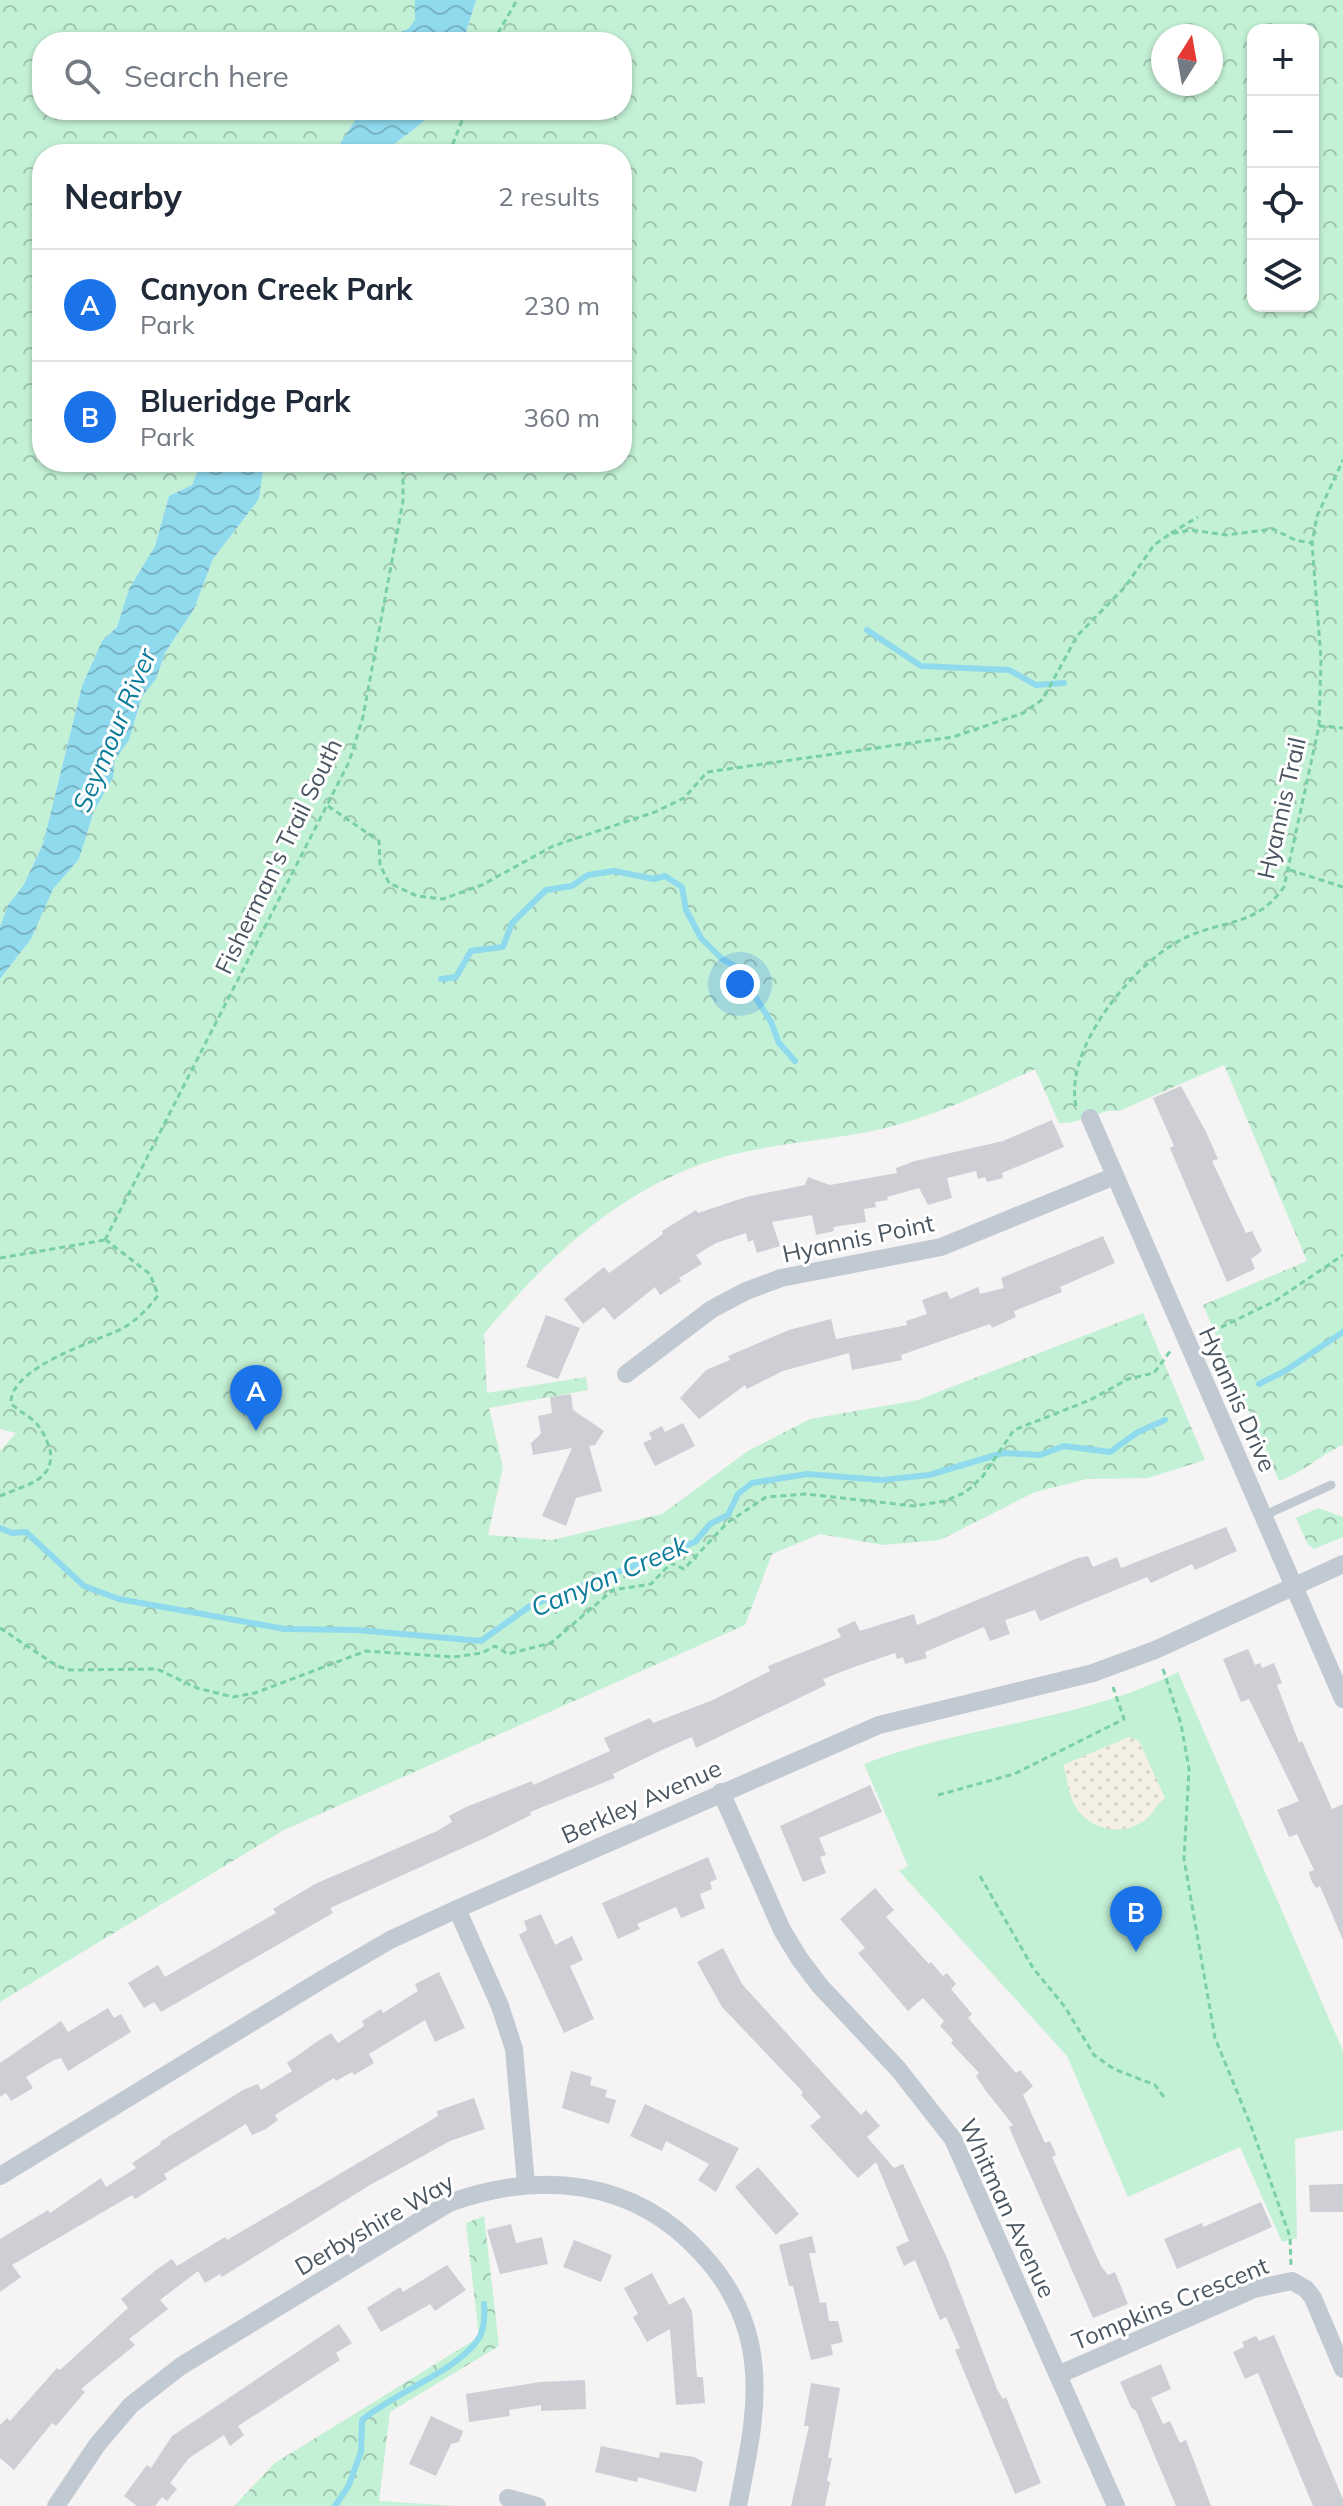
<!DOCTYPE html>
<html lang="en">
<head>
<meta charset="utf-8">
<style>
	body { margin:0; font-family:Mulish,sans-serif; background:#f6f6f7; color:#1f2937 }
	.controls { position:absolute; right:24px; top:24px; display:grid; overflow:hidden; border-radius:16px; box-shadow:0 2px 6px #0004 }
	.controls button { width:72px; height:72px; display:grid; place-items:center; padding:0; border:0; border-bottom:2px solid #e0e1e3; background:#fff; color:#1f2937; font:40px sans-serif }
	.compass { position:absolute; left:1151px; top:24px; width:72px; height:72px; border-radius:50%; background:#fff; box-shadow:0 2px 6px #0004; rotate:11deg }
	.you { position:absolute; left:740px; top:984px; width:28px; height:28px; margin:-20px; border:6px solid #fff; border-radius:50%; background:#1a73e8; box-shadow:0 0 0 12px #1a73e833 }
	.badge { display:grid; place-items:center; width:52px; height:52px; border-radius:50%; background:#1a73e8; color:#fff; font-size:26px; font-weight:700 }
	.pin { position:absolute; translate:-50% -66px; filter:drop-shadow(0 2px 4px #0008) }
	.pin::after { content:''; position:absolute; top:42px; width:28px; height:24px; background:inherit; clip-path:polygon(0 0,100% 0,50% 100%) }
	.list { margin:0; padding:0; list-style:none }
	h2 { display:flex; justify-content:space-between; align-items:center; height:104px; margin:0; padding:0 32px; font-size:34px }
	h2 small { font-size:26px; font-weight:400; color:#747a83 }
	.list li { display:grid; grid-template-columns:52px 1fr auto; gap:24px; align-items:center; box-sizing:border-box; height:112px; padding:0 32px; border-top:2px solid #e0e1e3 }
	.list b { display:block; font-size:30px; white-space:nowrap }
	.list p { margin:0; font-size:26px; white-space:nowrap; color:#747a83 }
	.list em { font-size:26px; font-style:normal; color:#747a83 }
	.icon { flex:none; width:44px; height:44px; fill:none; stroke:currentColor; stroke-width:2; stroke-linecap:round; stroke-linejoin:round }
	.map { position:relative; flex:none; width:1343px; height:2506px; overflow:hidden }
	.search { position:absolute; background:#fff; box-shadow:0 2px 6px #0004; left:32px; top:32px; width:600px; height:88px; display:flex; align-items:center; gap:20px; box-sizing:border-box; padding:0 28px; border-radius:32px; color:#747a83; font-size:30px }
	.panel { position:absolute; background:#fff; box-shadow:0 2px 6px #0004; left:32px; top:144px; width:600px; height:328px; border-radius:32px }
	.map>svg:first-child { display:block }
</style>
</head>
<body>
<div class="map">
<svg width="1343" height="2506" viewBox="0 0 1343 2506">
	<defs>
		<pattern id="forest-crowns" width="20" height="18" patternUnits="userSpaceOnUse" patternTransform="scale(2)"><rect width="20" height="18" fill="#c3f1d5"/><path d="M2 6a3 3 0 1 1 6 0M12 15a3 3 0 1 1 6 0" fill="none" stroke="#a0c6b0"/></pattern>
		<pattern id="sand-dots" width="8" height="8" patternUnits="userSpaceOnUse" patternTransform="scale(2)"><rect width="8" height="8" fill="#f5f0e5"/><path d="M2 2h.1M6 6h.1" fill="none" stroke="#d4d0c7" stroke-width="1.8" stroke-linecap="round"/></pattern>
		<pattern id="water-waves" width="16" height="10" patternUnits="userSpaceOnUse" patternTransform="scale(2)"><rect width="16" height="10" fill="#90daee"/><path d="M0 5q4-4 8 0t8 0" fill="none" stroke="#78b4c4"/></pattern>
	</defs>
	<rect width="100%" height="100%" fill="#f5f3f3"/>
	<!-- green -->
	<path fill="#c3f1d5" d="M1178 1672 1343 2051V2130L1295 2139 1297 2238 1282 2242 1240 2147 1128 2197 1067 2056 899 1871 908 1866 864 1764C967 1724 1079 1722 1178 1672Z"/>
	<!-- forest -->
	<g fill="url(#forest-crowns)" fill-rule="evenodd">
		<polygon points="0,0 415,0 416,20 408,29 376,42 42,42 42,110 362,110 333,154 42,154 42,462 201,463 192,485 169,496 155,546 129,589 117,627 102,641 82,686 43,844 23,886 8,905 0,927"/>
		<path d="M476 0H1343V1445C1318 1456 1306 1471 1279 1481L1203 1305 1307 1261 1224 1065 1119 1111C1102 1107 1080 1125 1059 1123L1035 1069C985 1092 936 1116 882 1129 819 1143 752 1143 691 1168 607 1201 540 1266 484 1334L487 1393 586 1377 588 1390 489 1408 503 1467 488 1535 552 1540 662 1514 748 1451 810 1419 918 1400 1143 1313 1205 1460 1148 1478 1087 1479 1035 1492 940 1540 883 1545 820 1534 772 1554 745 1625 284 1830 0 2002V1451L16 1433 0 1429V979L31 939 52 889 79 859 94 811 113 778 115 760 129 740 142 697 156 679 165 653 194 609 213 559 259 499 264 462H622V154H383C400 137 419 129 434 110H622V42H463ZM1253 30H1313V306H1253ZM1163 36H1211V84H1163Z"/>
		<polygon points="1318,1508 1343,1517 1343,1537 1314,1549 1308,1545 1296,1518"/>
		<polygon points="484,2216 499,2346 390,2412 379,2501 456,2506 234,2506 275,2463 479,2337 466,2223"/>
	</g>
	<!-- sand -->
	<path fill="url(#sand-dots)" d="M1129 1737 1139 1741 1165 1798C1156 1804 1153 1815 1144 1821 1119 1838 1085 1828 1073 1802 1067 1790 1068 1777 1063 1765Z"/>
	<!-- water -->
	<g fill="url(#water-waves)">
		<polygon points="415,0 476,0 463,42 376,42 408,29 415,20"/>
		<path d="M362 110H434C419 129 400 137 383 154H333Z"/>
		<polygon points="201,462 264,462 259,499 213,559 194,609 165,653 156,679 142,697 129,740 115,760 113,778 94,811 79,859 53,889 31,939 0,979 0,927 8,905 23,886 43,844 82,686 102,641 117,627 129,589 155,546 169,496 192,485"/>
	</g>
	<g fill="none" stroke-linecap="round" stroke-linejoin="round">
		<!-- stream -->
		<g stroke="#90daee" stroke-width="6">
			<polyline points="867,630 921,666 1009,670 1036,685 1064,683"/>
			<polyline points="441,979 456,977 471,951 503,947 512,923 546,890 572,886 588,875 614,871 654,879 665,876 682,887 686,910 701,938 722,959 737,967 771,1022 779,1043 795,1061"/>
			<polyline points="1259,1384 1285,1371 1343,1332"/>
			<polyline points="0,1528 12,1533 26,1532 84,1586 119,1599 285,1629 357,1630 481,1641 530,1606 695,1542 710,1524 728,1515 738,1494 752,1483 807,1474 881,1480 929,1475 1003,1453 1040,1455 1064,1446 1110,1452 1138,1432 1165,1420"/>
			<path d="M335 2506 348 2487 361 2452 362 2420C394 2393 453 2373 477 2341 485 2331 485 2316 484 2304"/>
		</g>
	</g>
	<!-- building -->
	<g fill="#cdcfd5">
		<polygon points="1181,1086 1206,1132 1218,1159 1212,1161 1246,1233 1252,1231 1262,1251 1251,1259 1255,1269 1227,1282 1170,1148 1174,1146 1153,1098"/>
		<polygon points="1052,1120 1064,1147 1002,1173 1003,1178 987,1182 985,1177 978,1179 976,1171 947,1178 952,1198 928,1205 919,1188 887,1197 888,1200 875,1202 876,1207 864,1209 866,1222 833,1227 834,1231 816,1235 812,1215 772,1222 780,1246 757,1253 753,1240 748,1242 746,1233 716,1243 696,1255 702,1264 679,1278 681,1281 660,1295 655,1287 614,1320 604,1307 583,1324 564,1299 604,1267 609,1273 663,1234 662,1231 696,1210 698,1213 746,1197 805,1185 808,1177 830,1185 897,1173 896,1168 915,1161 1003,1141"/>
		<polygon points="1103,1236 1115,1263 1060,1287 1062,1292 1014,1311 1016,1317 992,1328 990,1324 901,1355 902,1360 852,1370 849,1353 783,1371 747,1389 745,1385 699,1419 680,1398 706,1370 730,1360 728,1356 789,1330 831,1319 836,1339 907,1325 906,1321 927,1314 922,1300 947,1291 950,1299 978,1287 980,1294 1004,1288 1001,1278"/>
		<polygon points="546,1315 580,1328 558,1379 526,1367"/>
		<polygon points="571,1394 573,1410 604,1431 595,1445 589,1446 602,1491 576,1498 566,1526 542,1516 572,1448 533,1455 531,1443 541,1434 538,1416 552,1413 550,1397"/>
		<polygon points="683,1423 695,1446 655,1466 643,1443 652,1439 649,1433 662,1426 665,1432"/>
		<polygon points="1226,1527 1237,1551 1195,1570 1192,1564 1151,1583 1147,1577 1040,1621 1035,1610 1005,1620 1010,1634 990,1641 984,1627 925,1652 927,1658 905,1664 903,1657 897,1659 895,1653 854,1667 823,1679 826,1685 696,1748 692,1737 664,1749 613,1774 615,1778 530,1812 531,1815 489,1836 330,1908 333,1913 161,2012 154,2002 144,2008 128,1983 158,1965 165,1977 276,1913 273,1909 315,1884 437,1831 452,1822 449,1816 466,1807 532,1781 533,1785 610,1751 604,1738 650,1718 653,1723 713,1700 770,1671 768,1666 841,1637 837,1629 855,1621 860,1631 914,1614 917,1625 1078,1558 1088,1556 1093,1567 1117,1557 1121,1568"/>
		<polygon points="1248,1649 1255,1665 1260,1663 1262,1668 1274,1663 1282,1683 1277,1685 1299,1743 1302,1741 1332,1809 1343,1804 1343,1940 1320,1886 1316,1888 1311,1880 1309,1872 1314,1870 1297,1834 1289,1837 1277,1810 1299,1801 1249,1699 1241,1702 1223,1659"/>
		<polygon points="870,1785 882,1812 819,1838 826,1855 820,1857 826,1873 803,1882 780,1826"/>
		<polygon points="708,1857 717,1879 710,1882 712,1889 700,1894 705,1908 681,1918 676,1907 637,1924 640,1929 618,1939 602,1903"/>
		<polygon points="875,1888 894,1910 886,1917 929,1964 931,1962 943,1976 947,1973 956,1984 951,1989 972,2014 968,2018 1016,2073 1020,2070 1033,2086 1023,2095 1045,2143 1050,2141 1056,2155 1052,2157 1101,2266 1108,2275 1115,2272 1128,2304 1093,2318 1009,2127 1013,2125 986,2091 976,2076 979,2073 951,2043 953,2040 940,2026 944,2021 923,1998 908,2011 858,1953 865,1948 840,1919"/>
		<polygon points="541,1914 555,1945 572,1936 583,1960 570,1966 594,2019 564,2033 519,1935 527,1930 524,1921"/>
		<polygon points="723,1948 742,1984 861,2115 866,2110 880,2126 867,2137 894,2168 903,2164 947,2258 997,2389 1003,2399 1006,2397 1041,2483 1015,2494 955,2350 960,2348 946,2317 940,2320 915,2260 904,2266 896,2247 909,2241 876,2162 858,2178 810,2126 821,2117 801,2095 803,2092 722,2007 697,1962"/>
		<polygon points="439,1972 465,2028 435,2042 425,2020 369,2054 374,2063 354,2075 352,2072 336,2081 334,2078 275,2115 278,2120 266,2129 252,2135 246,2124 164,2174 167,2179 135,2199 132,2195 12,2265 21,2277 0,2292 0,2239 48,2210 50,2213 101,2178 106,2187 136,2168 132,2163 161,2144 160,2142 243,2090 258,2084 261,2090 292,2071 287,2063 315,2043 331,2033 338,2043 364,2026 362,2021 381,2009 383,2013 418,1991 415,1984"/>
		<polygon points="108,2008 114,2018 121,2014 131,2032 68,2071 61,2058 54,2060 26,2077 33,2088 11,2101 6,2093 0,2097 0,2063 61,2021 68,2032"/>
		<polygon points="571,2071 592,2077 590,2085 607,2090 605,2097 616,2100 609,2124 562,2108"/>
		<polygon points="474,2098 485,2129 450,2141 370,2185 222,2277 220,2274 205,2283 198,2271 160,2300 168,2309 129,2339 135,2345 81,2389 85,2392 56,2426 52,2423 14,2470 0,2458 0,2425 7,2418 10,2421 57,2368 60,2370 128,2308 121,2299 156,2270 172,2259 177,2266 225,2237 227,2240 438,2116 437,2111"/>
		<polygon points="645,2104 739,2148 716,2192 698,2180 709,2164 666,2141 662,2151 630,2136"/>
		<polygon points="758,2167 799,2214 776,2235 735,2187"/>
		<polygon points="1343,2184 1343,2212 1310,2212 1309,2185"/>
		<polygon points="1261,2202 1272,2227 1177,2269 1164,2239 1202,2223 1203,2227"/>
		<polygon points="511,2224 516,2243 542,2237 548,2264 500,2274 487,2230"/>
		<polygon points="812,2236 816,2253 809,2253 820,2303 826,2302 829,2321 838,2321 843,2342 831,2345 833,2355 811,2360 793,2286 789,2286 779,2245"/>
		<polygon points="574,2240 612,2255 601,2282 563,2267"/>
		<polygon points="447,2265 466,2290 435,2311 430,2304 381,2332 367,2308 400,2287 403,2292"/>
		<polygon points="652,2273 669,2305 684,2297 692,2311 697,2377 703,2377 705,2403 676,2405 670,2329 647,2342 633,2317 638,2314 624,2288"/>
		<polygon points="339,2324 352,2343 336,2353 340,2360 238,2426 244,2435 230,2446 224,2435 189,2458 170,2483 177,2489 167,2501 162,2497 155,2506 137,2506 124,2496 147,2465 151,2468 172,2436"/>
		<polygon points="1274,2335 1343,2499 1343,2506 1313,2506 1258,2373 1245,2379 1233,2352 1244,2347 1242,2342 1256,2336 1259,2341"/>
		<polygon points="1161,2364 1171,2389 1151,2398 1163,2424 1170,2421 1180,2443 1186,2440 1211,2506 1176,2506 1136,2411 1131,2407 1120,2382"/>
		<polygon points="585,2380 586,2409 541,2411 541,2405 509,2410 510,2416 469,2422 466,2394 540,2382"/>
		<polygon points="811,2383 840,2388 828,2458 832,2458 827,2481 830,2482 825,2506 791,2506 809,2426 804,2426"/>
		<polygon points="431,2416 463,2431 459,2442 451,2444 436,2476 409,2464"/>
		<polygon points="601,2446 659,2458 660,2452 694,2457 703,2462 696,2492 638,2477 637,2482 595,2472"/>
	</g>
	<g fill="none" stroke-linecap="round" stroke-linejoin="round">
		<!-- path -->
		<g stroke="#7ad0a6" stroke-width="3" stroke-dasharray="6 4" stroke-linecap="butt">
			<polyline points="493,42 517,0"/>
			<polyline points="449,154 466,110"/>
			<polyline points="1171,533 1198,517"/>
			<polyline points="1319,726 1343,728"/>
			<polyline points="328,806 379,841 380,865 389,883 417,896 443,899 482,885 553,846 655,812 684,798 707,772 953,737 1023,713 1043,699 1077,636 1125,587 1154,545 1170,534 1190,530 1227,535 1273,529 1295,540 1312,543"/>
			<polyline points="1290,870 1343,887"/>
			<path d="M1076 1106C1063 1047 1137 958 1189 936 1228 919 1256 926 1284 887L1319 726 1321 659 1312 543 1317 516 1343 460"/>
			<polyline points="105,1240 349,762 363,717 403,501 403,462"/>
			<polyline points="0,1258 105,1240"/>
			<polyline points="1203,1336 1275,1301 1343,1255"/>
			<path d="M0 1496C22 1486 56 1481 50 1450 48 1442 42 1429 36 1423 28 1415 18 1411 11 1403 10 1367 95 1342 121 1329 135 1322 150 1307 158 1295L150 1274 106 1240"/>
			<polyline points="0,1628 57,1666 70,1670 157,1669 197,1688 233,1697 255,1693 366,1651 454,1657 482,1653 495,1646 508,1654 551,1643 613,1590 651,1584 671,1563 684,1569 727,1523 766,1497 806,1494 914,1506 945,1501 966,1492 983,1476 1014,1430 1090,1400 1128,1379 1154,1373 1171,1350"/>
			<polyline points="1163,1669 1181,1724 1189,1769 1184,1859 1215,2038 1251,2126 1290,2237 1291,2265"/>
			<polyline points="938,1795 1014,1774 1124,1719 1113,1687"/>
			<polyline points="980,1876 1033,1968 1065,2007 1094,2055 1114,2069 1155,2085 1166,2100"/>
		</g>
		<!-- lane -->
		<polyline stroke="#c1cad2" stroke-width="9" points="1263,1516 1331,1485"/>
		<!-- street -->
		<g stroke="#c1cad2" stroke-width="18">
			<polyline points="1090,1118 1343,1699"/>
			<polyline points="626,1374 712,1309 746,1291 781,1278 941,1247 1115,1176"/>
			<polyline points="721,1792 782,1930 799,1958 820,1986 898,2069 953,2139 1116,2506"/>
			<polyline points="457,1909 500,2006 514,2049 526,2184"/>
			<polyline points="0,2176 323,1979 390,1940 457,1909 879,1725 1093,1673 1155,1650 1343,1564"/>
			<polyline points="1058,2375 1254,2289 1292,2281 1306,2289 1313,2298 1343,2369"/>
			<polyline points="508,2498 537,2506"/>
			<path d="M56 2506 97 2445 131 2405 181 2366 449 2203C540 2170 634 2179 701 2253 729 2283 748 2319 753 2361 759 2410 747 2458 738 2506"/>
		</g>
	</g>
	<g text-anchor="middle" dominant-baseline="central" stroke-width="6" stroke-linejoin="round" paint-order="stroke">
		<!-- street labels -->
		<g font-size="24" fill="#4a5661" stroke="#fff">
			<text transform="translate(1281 808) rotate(-77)">Hyannis Trail</text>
			<text transform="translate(278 856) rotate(-64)">Fisherman's Trail South</text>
			<text transform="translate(858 1238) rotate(-12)">Hyannis Point</text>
			<text transform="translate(1238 1399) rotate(66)">Hyannis Drive</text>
			<text transform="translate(641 1801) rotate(-24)">Berkley Avenue</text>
			<text transform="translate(1008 2208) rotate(65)">Whitman Avenue</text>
			<text transform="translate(374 2224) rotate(-30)">Derbyshire Way</text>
			<text transform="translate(1170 2303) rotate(-22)">Tompkins Crescent</text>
		</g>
		<!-- water labels -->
		<g font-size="26" font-style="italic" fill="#0c7c9b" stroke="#fff">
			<text transform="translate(114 730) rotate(-67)">Seymour River</text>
			<text transform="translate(609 1576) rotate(-23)">Canyon Creek</text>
		</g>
	</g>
</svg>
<div class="controls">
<button>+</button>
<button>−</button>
<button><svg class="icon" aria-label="locate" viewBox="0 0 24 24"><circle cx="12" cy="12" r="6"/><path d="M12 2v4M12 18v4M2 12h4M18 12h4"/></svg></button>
<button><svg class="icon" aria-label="layers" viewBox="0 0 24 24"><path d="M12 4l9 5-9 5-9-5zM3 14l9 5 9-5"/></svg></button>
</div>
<svg class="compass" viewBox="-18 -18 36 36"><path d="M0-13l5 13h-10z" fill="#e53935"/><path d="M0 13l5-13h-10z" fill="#747a83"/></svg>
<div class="you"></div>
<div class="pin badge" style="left:256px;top:1431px">A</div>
<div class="pin badge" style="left:1136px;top:1952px">B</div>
<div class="search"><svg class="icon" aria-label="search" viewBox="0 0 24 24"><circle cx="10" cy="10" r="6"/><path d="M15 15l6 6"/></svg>Search here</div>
<section class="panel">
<h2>Nearby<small>2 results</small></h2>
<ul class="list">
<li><span class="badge">A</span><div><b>Canyon Creek Park</b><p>Park</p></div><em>230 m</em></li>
<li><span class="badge">B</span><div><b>Blueridge Park</b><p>Park</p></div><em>360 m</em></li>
</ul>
</section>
</div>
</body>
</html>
